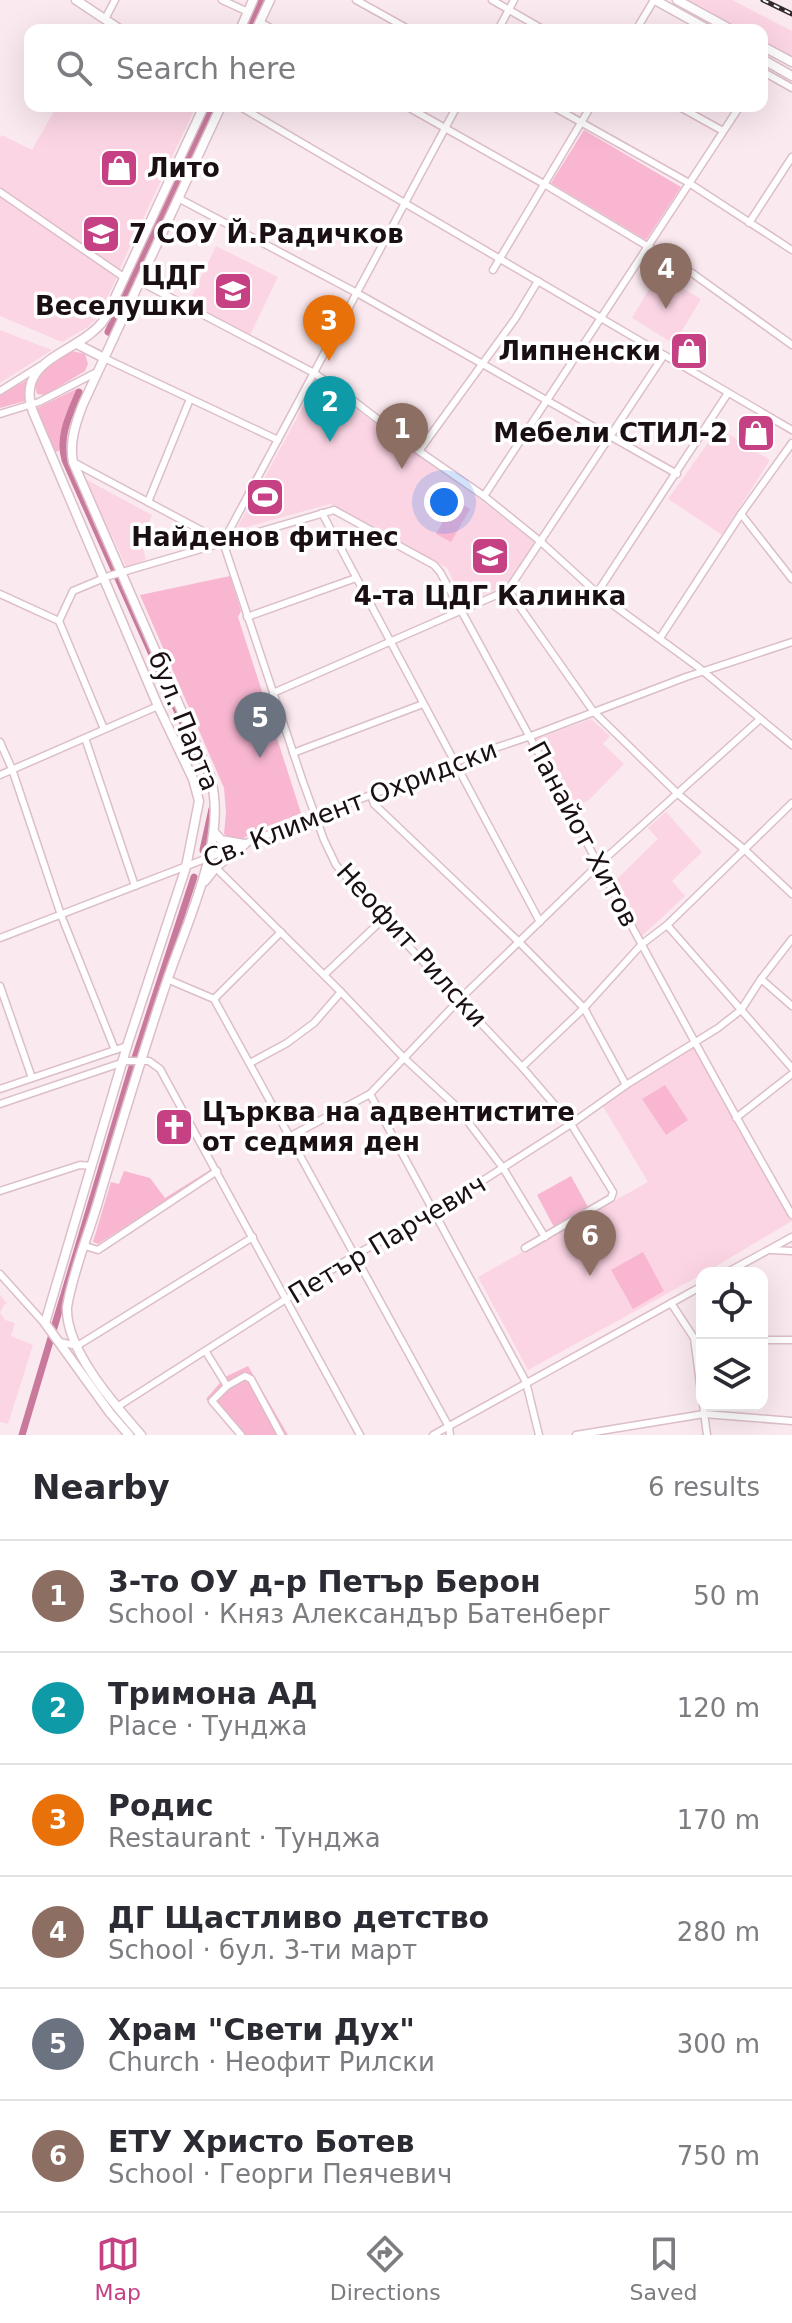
<!DOCTYPE html>
<html lang="en">
<head>
<meta charset="utf-8">
<style>
	body { margin:0; font-family:"DejaVu Sans",sans-serif; background:#f7f7f7; color:#2b2b33 }
	.controls { position:absolute; right:24px; bottom:24px; display:grid; overflow:hidden; border-radius:16px; box-shadow:0 8px 32px #0002 }
	.controls button { width:72px; height:72px; display:grid; place-items:center; padding:0; border:0; border-bottom:2px solid #e1e1e2; background:#fff; color:#2b2b33; font:40px sans-serif }
	.you { position:absolute; left:444px; top:502px; width:28px; height:28px; margin:-20px; border:6px solid #fff; border-radius:50%; background:#1a73e8; box-shadow:0 0 0 12px #1a73e833 }
	.badge { display:grid; place-items:center; width:52px; height:52px; border-radius:50%; background:#c64184; color:#fff; font-size:26px; font-weight:700 }
	.pin { position:absolute; translate:-50% -66px; filter:drop-shadow(0 2px 4px #0008) }
	.pin::after { content:''; position:absolute; top:42px; width:28px; height:24px; background:inherit; clip-path:polygon(0 0,100% 0,50% 100%) }
	.list { margin:0; padding:0; list-style:none }
	h2 { display:flex; justify-content:space-between; align-items:center; height:104px; margin:0; padding:0 32px; font-size:34px }
	h2 small { font-size:26px; font-weight:400; color:#7c7c81 }
	.list li { display:grid; grid-template-columns:52px 1fr auto; gap:24px; align-items:center; box-sizing:border-box; height:112px; padding:0 32px; border-top:2px solid #e1e1e2 }
	.list b { display:block; font-size:30px; white-space:nowrap }
	.list p { margin:0; font-size:26px; white-space:nowrap; color:#7c7c81 }
	.list em { font-size:26px; font-style:normal; color:#7c7c81 }
	.icon { flex:none; width:44px; height:44px; fill:none; stroke:currentColor; stroke-width:2; stroke-linecap:round; stroke-linejoin:round }
	.map { position:relative; flex:none; width:792px; height:1435px; overflow:hidden }
	.search { position:absolute; background:#fff; box-shadow:0 8px 32px #0002; left:24px; right:24px; top:24px; height:88px; display:flex; align-items:center; gap:20px; box-sizing:border-box; padding:0 28px; border-radius:16px; color:#7c7c81; font-size:30px }
	.sheet { height:776px; background:#fff }
	nav { display:flex; justify-content:space-around; align-items:center; box-sizing:border-box; height:112px; border-top:2px solid #e1e1e2; background:#fff; font-size:22px; color:#7c7c81 }
	nav a { display:grid; justify-items:center; gap:4px }
	nav .on { color:#c64184 }
	.map>svg:first-child { display:block }
</style>
</head>
<body>
<div class="map">
<svg width="792" height="1435" viewBox="0 0 792 1435">
	<rect width="100%" height="100%" fill="#fbe9f0"/>
	<!-- built -->
	<g fill="#fcd5e4">
		<polygon points="682,0 732,0 792,31 792,60 762,43 762,30 737,30"/>
		<polygon points="57,106 196,106 119,270 0,189 0,138 2,135 32,150"/>
		<polygon points="0,196 117,277 98,317 88,327 62,342 0,316"/>
		<polygon points="216,246 278,277 250,335 188,304"/>
		<polygon points="658,274 701,299 674,344 632,318"/>
		<polygon points="0,330 52,350 0,383"/>
		<polygon points="317,381 485,503 535,543 507,585 464,602 447,568 330,504 236,530"/>
		<polygon points="718,429 754,448 753,450 770,460 722,535 668,499"/>
		<polygon points="87,480 152,515 141,541 146,560 126,567 112,536 103,528 81,482"/>
		<polygon points="591,719 610,736 603,744 624,764 589,800 574,808 536,739"/>
		<polygon points="666,812 702,852 672,881 685,896 642,936 615,881 658,839 648,828"/>
		<polygon points="692,1045 792,1221 701,1275 528,1370 478,1277 648,1182 601,1103"/>
		<polygon points="0,1295 7,1303 4,1305 0,1313 5,1320 15,1323 11,1336 33,1345 8,1424 0,1422"/>
	</g>
	<!-- green -->
	<g fill="#f8b6d1">
		<polygon points="584,130 681,187 646,240 551,183"/>
		<polygon points="72,351 85,354 88,364 85,371 45,395 37,394 35,385 47,366"/>
		<polygon points="27,380 25,401 0,408 0,395"/>
		<polygon points="76,389 79,390 62,429 60,450 56,452 35,409"/>
		<polygon points="455,500 470,509 451,542 436,534"/>
		<polygon points="230,576 241,611 238,617 301,813 241,839 230,838 224,834 226,812 224,788 140,595"/>
		<polygon points="665,1085 688,1120 666,1135 642,1099"/>
		<polygon points="213,1168 214,1170 98,1244 93,1242 111,1182 119,1184 124,1171 150,1178 165,1198"/>
		<polygon points="571,1176 589,1209 555,1229 537,1195"/>
		<polygon points="643,1252 664,1291 633,1309 611,1270"/>
		<polygon points="248,1366 288,1435 239,1435 206,1399 225,1377"/>
	</g>
	<g fill="none" stroke-linecap="round" stroke-linejoin="round">
		<!-- canal -->
		<g stroke="#c97a9c" stroke-width="7">
			<polyline points="248,30 262,0"/>
			<polyline points="108,332 211,108"/>
			<path d="M79 392C70 414 58 436 65 460L197 755"/>
			<polyline points="203,850 212,809"/>
			<polyline points="22,1435 131,1070 194,877"/>
		</g>
		<!-- street casing -->
		<g stroke="#dcbec9" stroke-width="9">
			<g id="street">
				<polyline points="222,0 248,12"/>
				<polyline points="356,0 410,30"/>
				<polyline points="492,0 544,30"/>
				<polyline points="105,19 115,0"/>
				<polyline points="260,22 274,30"/>
				<polyline points="498,30 514,0"/>
				<polyline points="636,30 654,0"/>
				<polyline points="762,71 792,88"/>
				<polyline points="239,106 792,430"/>
				<polyline points="406,106 544,184 692,273 792,345"/>
				<polyline points="552,106 689,183 792,250"/>
				<polyline points="678,106 723,131"/>
				<polyline points="0,192 125,278"/>
				<polyline points="178,198 357,293 677,474"/>
				<polyline points="749,223 792,157"/>
				<polyline points="493,270 591,106"/>
				<polyline points="139,281 314,373 350,398 419,451 484,496 541,542 597,593 698,667 792,745"/>
				<polyline points="104,358 278,440"/>
				<polyline points="0,391 40,366"/>
				<polyline points="0,414 39,402 97,372"/>
				<polyline points="419,451 515,319 538,281"/>
				<polyline points="73,462 223,542 302,779 324,840 336,865 383,919 522,1067 571,1124 613,1192 611,1198 525,1248"/>
				<polyline points="484,496 740,106"/>
				<polyline points="148,502 190,399"/>
				<polyline points="322,513 540,922"/>
				<polyline points="741,514 792,579"/>
				<polyline points="223,542 457,106"/>
				<polyline points="508,590 593,711 678,794 745,850 792,894"/>
				<polyline points="597,593 728,393"/>
				<polyline points="0,594 59,621"/>
				<polyline points="247,617 356,578"/>
				<polyline points="660,638 741,514 792,443"/>
				<polyline points="273,693 508,590 664,355"/>
				<path d="M104 729 59 621 73 591 109 576 334 510 434 565 440 572C558 786 670 1003 792 1215"/>
				<polyline points="85,738 135,886"/>
				<polyline points="0,742 12,769 61,915 115,1050"/>
				<polyline points="293,753 423,704"/>
				<polyline points="0,775 158,706"/>
				<polyline points="371,795 374,804 520,943 584,1008 626,1085"/>
				<polyline points="207,859 341,992 404,1058 456,1106 503,1168 545,1237"/>
				<polyline points="667,925 792,1068"/>
				<polyline points="0,938 477,754 531,736 686,677 792,642"/>
				<polyline points="324,975 383,919"/>
				<polyline points="167,979 214,999 449,1427 450,1435"/>
				<polyline points="761,979 792,1006"/>
				<polyline points="0,986 32,1078"/>
				<polyline points="214,999 281,932"/>
				<polyline points="250,1063 287,1043 314,1023 341,992"/>
				<polyline points="522,1067 584,1008 642,944 667,925 792,803"/>
				<polyline points="0,1089 127,1046"/>
				<polyline points="370,1094 526,1382 539,1435"/>
				<polyline points="0,1104 127,1061 149,1061 160,1069 360,1435"/>
				<polyline points="736,1118 792,1074"/>
				<polyline points="289,1137 370,1094 460,999 599,864 759,720"/>
				<polyline points="0,1191 80,1165 92,1166"/>
				<polyline points="85,1246 98,1250 217,1171"/>
				<polyline points="772,1250 792,1251"/>
				<polyline points="726,1273 792,1237"/>
				<polyline points="0,1274 45,1324"/>
				<polyline points="671,1303 694,1338 702,1399"/>
				<polyline points="762,1340 792,1340"/>
				<polyline points="60,1342 77,1346 253,1237"/>
				<polyline points="206,1352 227,1386"/>
				<polyline points="703,1405 707,1435"/>
				<polyline points="117,1407 355,1255 434,1212 571,1124 626,1085 718,1028 741,1010 761,979 792,939"/>
				<polyline points="241,1435 212,1401 227,1386 245,1376 251,1379 281,1435"/>
				<polyline points="433,1435 702,1286"/>
				<polyline points="576,1435 704,1414 792,1421"/>
			</g>
		</g>
		<!-- secondary casing -->
		<g stroke="#dcbec9" stroke-width="11">
			<g id="secondary">
				<polyline points="76,0 121,30"/>
				<polyline points="655,0 709,30"/>
				<polyline points="677,0 732,30"/>
				<polyline points="240,30 253,0"/>
				<polyline points="256,30 270,0"/>
				<polyline points="762,46 792,62"/>
				<polyline points="762,59 792,76"/>
				<polyline points="77,344 104,358"/>
				<polyline points="214,832 221,840 244,844"/>
				<polyline points="205,881 216,867 245,844"/>
				<path d="M129 1435 110 1413 45 1323 127 1046 186 867 199 801 193 779 158 706 33 412C13 356 83 354 106 317L204 106"/>
				<path d="M141 1435C114 1404 65 1349 67 1307 73 1271 88 1236 98 1202 120 1128 142 1054 167 981 187 921 229 838 210 776L73 462C69 442 76 422 83 404L221 106"/>
			</g>
		</g>
		<!-- street -->
		<use href="#street" stroke="#fff" stroke-width="6"/>
		<!-- secondary -->
		<use href="#secondary" stroke="#fff" stroke-width="8"/>
		<!-- rail casing -->
		<g stroke="#33282c" stroke-width="5">
			<polyline id="rail" points="763,0 792,14"/>
		</g>
		<!-- rail -->
		<use href="#rail" stroke="#fff" stroke-width="2" stroke-dasharray="6" stroke-linecap="butt"/>
	</g>
	<!-- icons -->
	<defs>
		<g id="shop-square" transform="scale(2)"><rect x="-9" y="-9" width="18" height="18" rx="4" fill="#c64184" stroke="#fff"/><path d="M-5-2.5h2.3a2.7 3.5 0 0 1 5.4 0H5L5.5 6h-11ZM-1.5-2.5h3a1.5 2.3 0 0 0-3 0Z" fill="#fff"/></g>
		<g id="school-square" transform="scale(2)"><rect x="-9" y="-9" width="18" height="18" rx="4" fill="#c64184" stroke="#fff"/><path d="M0-5L7-2L0 1L-7-2ZM-4 1L0 2.5L4 1V4Q0 6-4 4Z" fill="#fff"/></g>
		<g id="stadium-square" transform="scale(2)"><rect x="-9" y="-9" width="18" height="18" rx="4" fill="#c64184" stroke="#fff"/><path d="M0-5a6.5 5 0 1 0 0 10a6.5 5 0 1 0 0-10ZM-3.5-1.8h7v3.6h-7Z" fill="#fff"/></g>
		<g id="church-square" transform="scale(2)"><rect x="-9" y="-9" width="18" height="18" rx="4" fill="#c64184" stroke="#fff"/><path d="M-1.2-6h2.4v3.5h3.3v2.4h-3.3V6h-2.4V-.1h-3.3v-2.4h3.3Z" fill="#fff"/></g>
	</defs>
	<g fill-rule="evenodd">
		<use href="#shop-square" x="119" y="168"/>
		<use href="#school-square" x="101" y="234"/>
		<use href="#school-square" x="233" y="291"/>
		<use href="#shop-square" x="689" y="351"/>
		<use href="#shop-square" x="756" y="433"/>
		<use href="#stadium-square" x="265" y="497"/>
		<use href="#school-square" x="490" y="556"/>
		<use href="#church-square" x="174" y="1127"/>
	</g>
	<g text-anchor="middle" dominant-baseline="central" stroke-width="7" stroke-linejoin="round" paint-order="stroke">
		<!-- poi labels -->
		<g font-size="26" font-weight="bold" fill="#1a1014" stroke="#fff" text-anchor="start">
			<text x="147" y="168">Лито</text>
			<text x="129" y="234">7 СОУ Й.Радичков</text>
			<text x="205" y="276" text-anchor="end">ЦДГ<tspan x="205" dy="30">Веселушки</tspan></text>
			<text x="661" y="351" text-anchor="end">Липненски</text>
			<text x="728" y="433" text-anchor="end">Мебели СТИЛ-2</text>
			<text x="265" y="537" text-anchor="middle">Найденов фитнес</text>
			<text x="490" y="596" text-anchor="middle">4-та ЦДГ Калинка</text>
			<text x="202" y="1112">Църква на адвентистите<tspan x="202" dy="30">от седмия ден</tspan></text>
		</g>
		<!-- street labels -->
		<g font-size="26" fill="#1a1014" stroke="#fff">
			<text transform="translate(184 721) rotate(68)">бул. Парта</text>
			<text transform="translate(350 804) rotate(-21)">Св. Климент Охридски</text>
			<text transform="translate(583 834) rotate(62)">Панайот Хитов</text>
			<text transform="translate(412 945) rotate(48)">Неофит Рилски</text>
			<text transform="translate(387 1239) rotate(-31)">Петър Парчевич</text>
		</g>
	</g>
</svg>
<div class="controls">
<button><svg class="icon" aria-label="locate" viewBox="0 0 24 24"><circle cx="12" cy="12" r="6"/><path d="M12 2v4M12 18v4M2 12h4M18 12h4"/></svg></button>
<button><svg class="icon" aria-label="layers" viewBox="0 0 24 24"><path d="M12 4l9 5-9 5-9-5zM3 14l9 5 9-5"/></svg></button>
</div>
<div class="you"></div>
<div class="pin badge" style="left:402px;top:469px;background:#8d6e63">1</div>
<div class="pin badge" style="left:330px;top:442px;background:#0f9aa8">2</div>
<div class="pin badge" style="left:329px;top:361px;background:#e8710a">3</div>
<div class="pin badge" style="left:666px;top:309px;background:#8d6e63">4</div>
<div class="pin badge" style="left:260px;top:758px;background:#6b7280">5</div>
<div class="pin badge" style="left:590px;top:1276px;background:#8d6e63">6</div>
<div class="search"><svg class="icon" aria-label="search" viewBox="0 0 24 24"><circle cx="10" cy="10" r="6"/><path d="M15 15l6 6"/></svg>Search here</div>
</div>
<section class="sheet">
<h2>Nearby<small>6 results</small></h2>
<ul class="list">
<li><span class="badge" style="background:#8d6e63">1</span><div><b>3-то ОУ д-р Петър Берон</b><p>School · Княз Александър Батенберг</p></div><em>50 m</em></li>
<li><span class="badge" style="background:#0f9aa8">2</span><div><b>Тримона АД</b><p>Place · Тунджа</p></div><em>120 m</em></li>
<li><span class="badge" style="background:#e8710a">3</span><div><b>Родис</b><p>Restaurant · Тунджа</p></div><em>170 m</em></li>
<li><span class="badge" style="background:#8d6e63">4</span><div><b>ДГ Щастливо детство</b><p>School · бул. 3-ти март</p></div><em>280 m</em></li>
<li><span class="badge" style="background:#6b7280">5</span><div><b>Храм &quot;Свети Дух&quot;</b><p>Church · Неофит Рилски</p></div><em>300 m</em></li>
<li><span class="badge" style="background:#8d6e63">6</span><div><b>ЕТУ Христо Ботев</b><p>School · Георги Пеячевич</p></div><em>750 m</em></li>
</ul>
</section>
<nav>
<a class="on"><svg class="icon" aria-label="map" viewBox="0 0 24 24"><path d="M3 6l6-2 6 2 6-2v14l-6 2-6-2-6 2zM9 4v14M15 6v14"/></svg>Map</a>
<a><svg class="icon" aria-label="directions" viewBox="0 0 24 24"><path d="M12 3l9 9-9 9-9-9zM9 14v-3h6M13 9l2 2-2 2"/></svg>Directions</a>
<a><svg class="icon" aria-label="saved" viewBox="0 0 24 24"><path d="M7 4h10v16l-5-4-5 4z"/></svg>Saved</a>
</nav>
</body>
</html>
